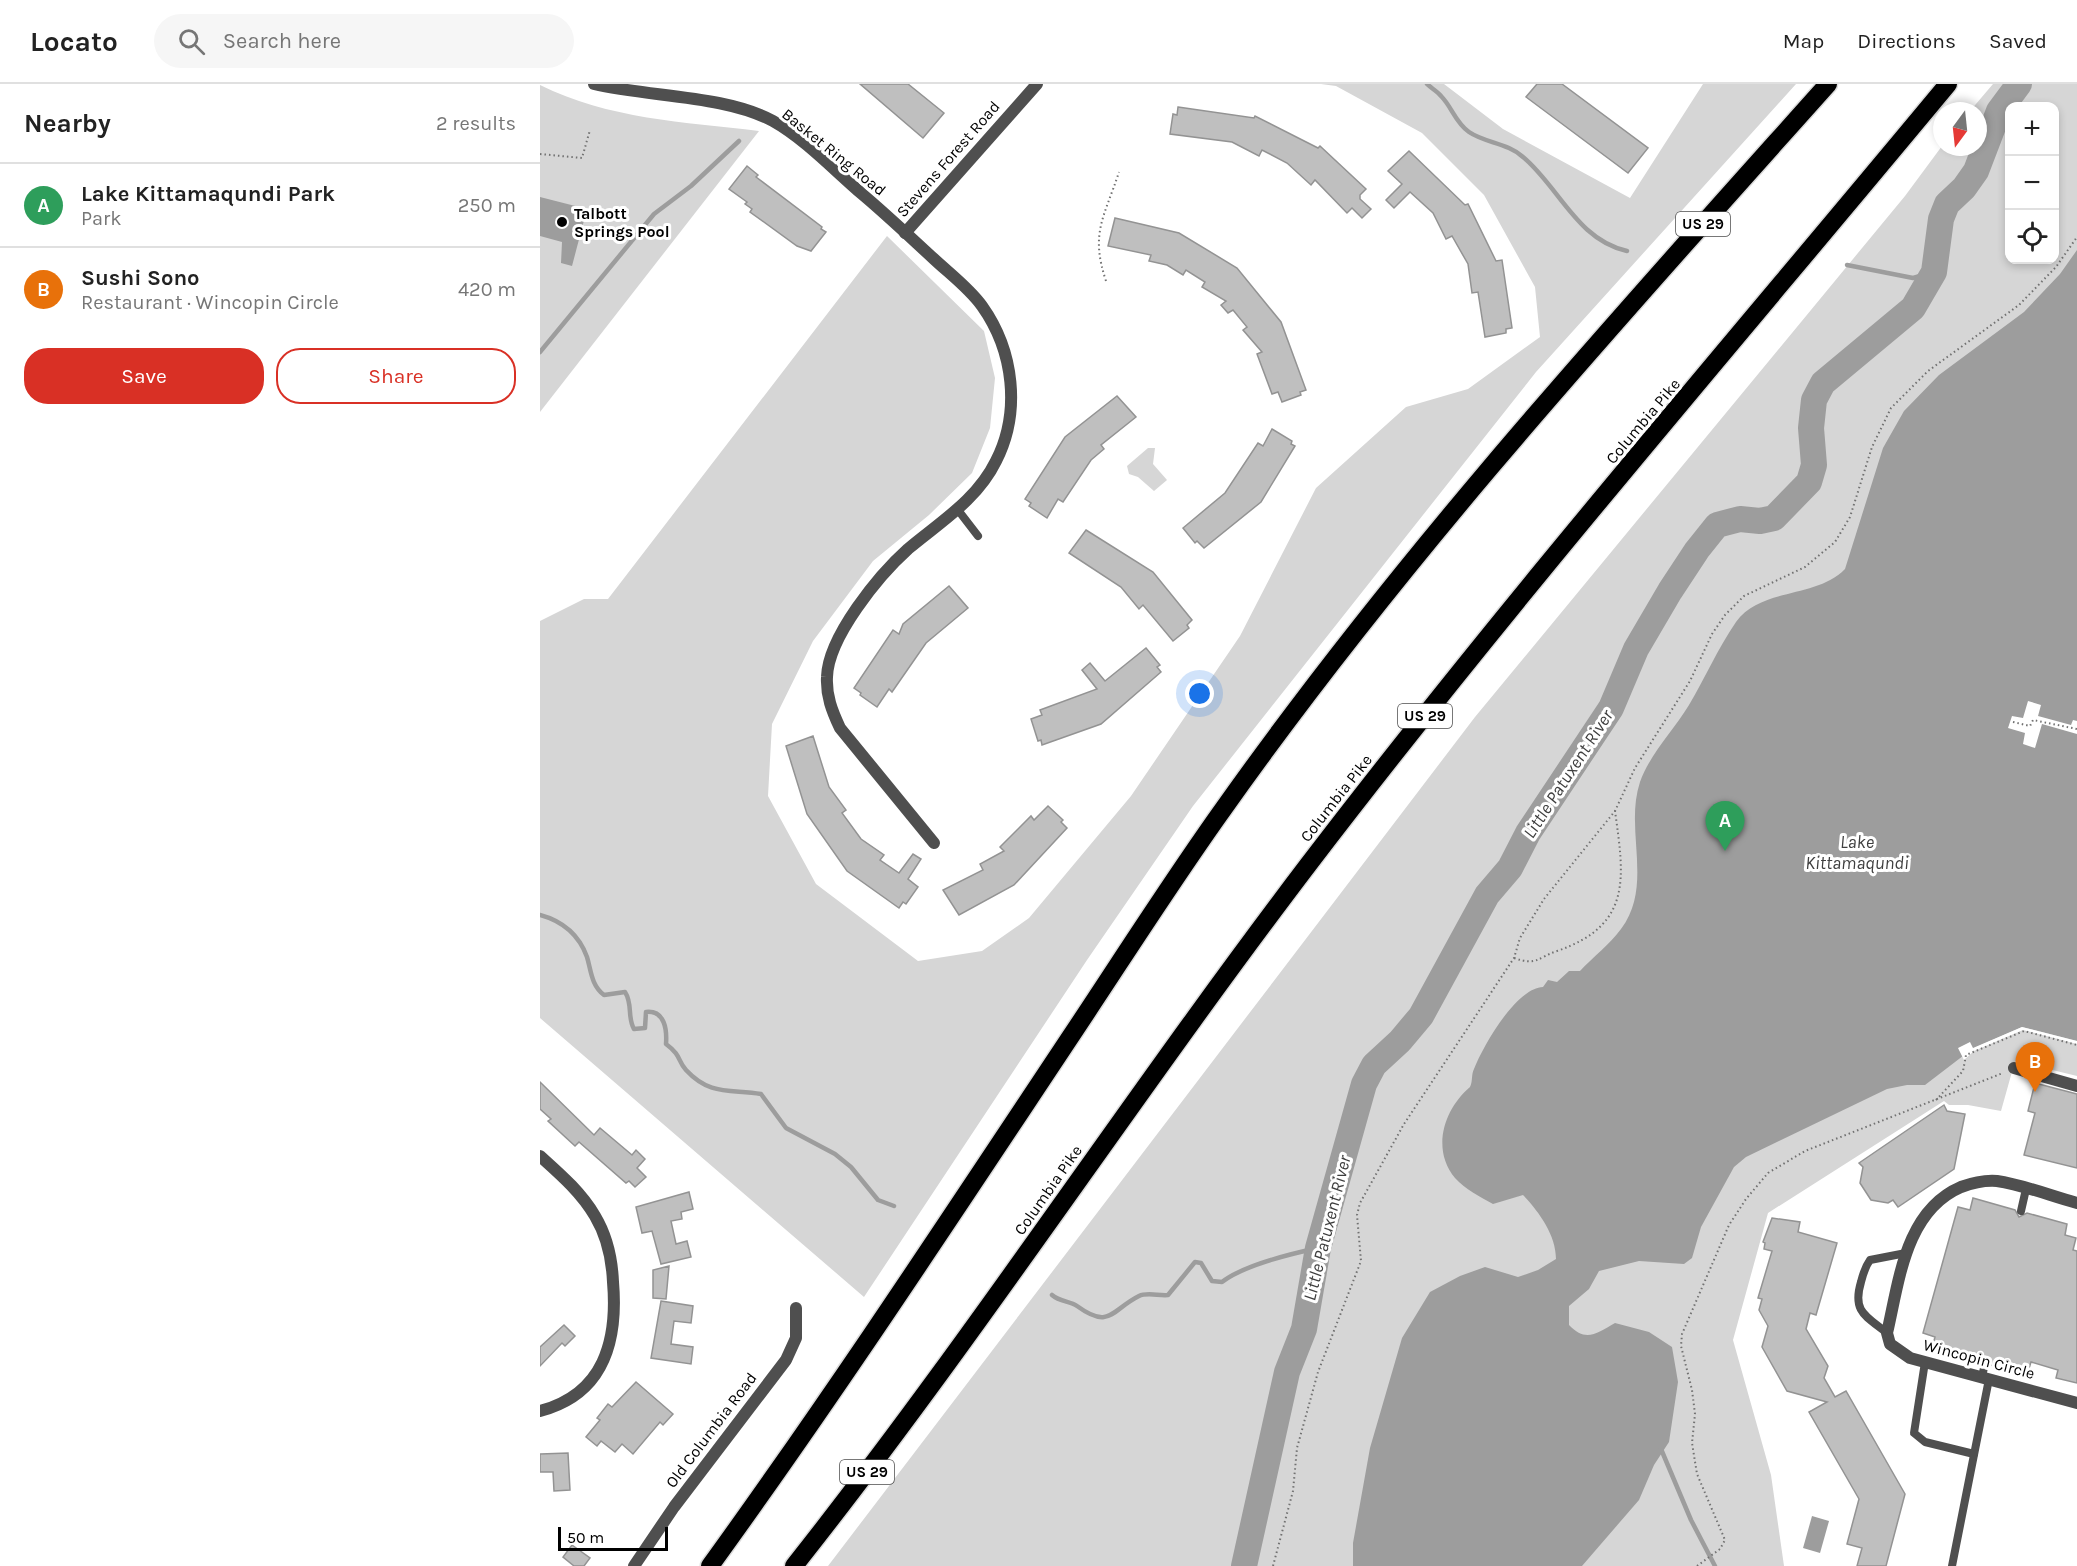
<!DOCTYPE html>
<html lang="en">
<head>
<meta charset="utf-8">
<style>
	body { margin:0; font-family:Karla,sans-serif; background:#f6f6f6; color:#222 }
	.controls { position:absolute; right:18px; top:18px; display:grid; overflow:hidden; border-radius:12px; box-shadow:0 3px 9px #0003 }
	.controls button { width:54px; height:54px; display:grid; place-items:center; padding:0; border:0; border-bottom:2px solid #e0e0e0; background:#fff; color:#222; font:30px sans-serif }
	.compass { position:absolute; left:1393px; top:18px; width:54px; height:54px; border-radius:50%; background:#fff; box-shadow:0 3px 9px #0003; rotate:195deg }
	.scale { position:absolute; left:18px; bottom:15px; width:110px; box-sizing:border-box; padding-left:6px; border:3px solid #000; border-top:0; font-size:16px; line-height:21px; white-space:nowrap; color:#000; -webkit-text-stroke:4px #fff; paint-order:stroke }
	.you { position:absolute; left:660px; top:610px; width:21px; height:21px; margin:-15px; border:4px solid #fff; border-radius:50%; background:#1a73e8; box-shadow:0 0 0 9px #1a73e833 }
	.badge { display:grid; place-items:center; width:39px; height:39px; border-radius:50%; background:#d93025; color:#fff; font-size:20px; font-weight:700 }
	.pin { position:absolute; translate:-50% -50px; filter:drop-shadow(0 2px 3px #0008) }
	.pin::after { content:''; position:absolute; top:32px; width:21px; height:18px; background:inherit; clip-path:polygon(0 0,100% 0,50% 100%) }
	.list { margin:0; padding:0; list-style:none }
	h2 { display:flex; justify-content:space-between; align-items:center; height:78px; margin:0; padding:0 24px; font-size:26px }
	h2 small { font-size:20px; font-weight:400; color:#767676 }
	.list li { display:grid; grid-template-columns:39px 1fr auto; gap:18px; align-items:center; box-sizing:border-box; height:84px; padding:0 24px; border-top:2px solid #e0e0e0 }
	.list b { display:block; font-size:22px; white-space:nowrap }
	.list p { margin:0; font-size:20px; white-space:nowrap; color:#767676 }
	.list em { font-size:20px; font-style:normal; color:#767676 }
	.actions { display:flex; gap:12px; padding:18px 24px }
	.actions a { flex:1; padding:14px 0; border:2px solid #d93025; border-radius:24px; text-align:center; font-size:21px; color:#d93025 }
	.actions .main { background:#d93025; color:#fff }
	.icon { flex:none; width:33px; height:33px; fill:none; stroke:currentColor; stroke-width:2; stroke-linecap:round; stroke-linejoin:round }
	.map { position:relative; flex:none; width:1537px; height:1482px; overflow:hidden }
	header { display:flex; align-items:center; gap:36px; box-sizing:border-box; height:84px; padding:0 30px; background:#fff; border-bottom:2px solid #e0e0e0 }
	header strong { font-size:28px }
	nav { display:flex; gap:33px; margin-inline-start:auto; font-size:21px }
	.search { width:420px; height:54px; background:#f6f6f6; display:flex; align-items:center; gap:15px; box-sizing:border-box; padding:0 21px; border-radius:33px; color:#767676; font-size:22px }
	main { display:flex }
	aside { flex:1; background:#fff }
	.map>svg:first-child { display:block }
</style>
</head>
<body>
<header>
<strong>Locato</strong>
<div class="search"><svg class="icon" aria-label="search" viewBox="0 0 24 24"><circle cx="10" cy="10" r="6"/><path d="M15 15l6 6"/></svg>Search here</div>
<nav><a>Map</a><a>Directions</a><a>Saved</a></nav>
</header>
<main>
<aside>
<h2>Nearby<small>2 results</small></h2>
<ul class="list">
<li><span class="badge" style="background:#2e9e5b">A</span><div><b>Lake Kittamaqundi Park</b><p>Park</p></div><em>250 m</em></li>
<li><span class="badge" style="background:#e8710a">B</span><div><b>Sushi Sono</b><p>Restaurant · Wincopin Circle</p></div><em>420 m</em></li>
</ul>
<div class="actions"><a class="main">Save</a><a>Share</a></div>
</aside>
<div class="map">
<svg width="1537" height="1482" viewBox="0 0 1537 1482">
	<rect width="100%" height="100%" fill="#fff"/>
	<!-- green -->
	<g fill="#d6d6d6" fill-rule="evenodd">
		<polygon points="781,0 904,0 963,45 1090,114 1163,0 1256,0 996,288 653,722 547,876 324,1213 0,934 0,537 44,515 68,515 347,152 444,247 455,294 450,344 432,389 389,431 333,477 273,557 232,640 228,712 276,800 378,877 442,867 489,834 591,712 700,552 776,404 866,323 928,305 1000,253 995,203 944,111 882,49 796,2"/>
		<path d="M1453 0H1537V992L1475 977 1461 1027 1428 1021H1409L1404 1017 1228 1129 1193 1256 1231 1391 1244 1482H288L935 633 1365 112 1402 62 1438 63V27H1430ZM1470 22H1514V176H1470Z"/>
		<path d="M0 1C68 35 144 38 219 47L0 328Z"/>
		<polygon points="608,364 615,364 613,380 627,396 614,407 598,393 589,390 587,382"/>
	</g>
	<!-- water -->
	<g fill="#9d9d9d">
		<polygon points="0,113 47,125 32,182 21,179 22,158 0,152"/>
		<path d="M1537 166V957L1482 943 1432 965 1385 1001H1367L1347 1005 1206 1073 1194 1083 1161 1143 1152 1174 1144 1180 1099 1177 1059 1187 1049 1205 1029 1222V1241C1046 1259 1057 1249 1075 1239L1109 1248 1132 1263 1138 1298 1129 1358 1114 1381 1099 1416 1042 1482H813V1459L830 1364 862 1254 890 1208 920 1192 945 1183 978 1193 998 1186 1016 1175C1016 1151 999 1128 983 1111L953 1120C940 1113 925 1105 915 1094 891 1065 904 1025 930 1003 933 997 931 991 934 985 943 962 976 904 1003 903L1008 896 1017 898 1029 887H1040C1053 873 1070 860 1081 845 1114 801 1084 746 1100 698 1110 670 1133 647 1149 621 1165 594 1178 564 1196 538 1221 503 1276 515 1305 485L1343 364 1364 327 1399 291 1484 228 1520 190Z"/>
		<polygon points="1272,1432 1289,1437 1280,1469 1263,1464"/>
	</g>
	<!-- pier -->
	<g fill="#fff">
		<polygon points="1488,617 1501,621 1498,632 1531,641 1533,636 1537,637 1537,650 1502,640 1495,664 1483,660 1485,649 1468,644 1472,632 1483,634"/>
		<polygon points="1482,943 1537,957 1537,960 1483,946 1434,967 1424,976 1418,964 1430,958 1433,964"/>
	</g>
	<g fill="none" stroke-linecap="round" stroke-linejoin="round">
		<!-- stream -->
		<g stroke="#9d9d9d" stroke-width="4.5">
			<path d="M887 0C891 4 897 7 901 12 912 23 915 38 929 48 945 59 968 59 983 73 1019 103 1037 156 1087 167"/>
			<polyline points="1307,181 1373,194 1394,188"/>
			<polyline points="0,268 114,130 151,102 199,57"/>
			<path d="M0 831C22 837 39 851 47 873 51 886 51 901 64 911L85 908C93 920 87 933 94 945L105 944 106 928C125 926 127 946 126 960 142 972 137 976 146 986 170 1012 190 1005 221 1010L246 1044 295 1070 311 1083 338 1116 354 1122"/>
			<path d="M512 1211C520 1218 530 1217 537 1222 570 1246 571 1226 599 1212 607 1208 619 1212 628 1211L655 1178 661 1179 672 1197 682 1198C704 1181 750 1170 778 1164"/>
			<polyline points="1121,1365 1151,1436 1175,1482"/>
		</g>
		<!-- river -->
		<polyline stroke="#9d9d9d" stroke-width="26" points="704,1482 747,1288 764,1245 778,1164 824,1000 834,981 860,957 881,932 947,811 970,784 988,749 1071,624 1096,565 1130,507 1157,466 1177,441 1200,435 1220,437 1234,434 1269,398 1274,381 1271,344 1274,316 1283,299 1373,224 1394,188 1401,135 1407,120 1424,104 1436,87 1459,27 1479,0"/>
	</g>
	<!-- building -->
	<g fill="#bfbfbf" stroke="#939393" stroke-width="1.5">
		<polygon points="320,0 368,0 404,29 383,54"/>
		<polygon points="997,0 1022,0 1108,64 1088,89 986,13"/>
		<polygon points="638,23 714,34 715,32 778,64 780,62 826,105 820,111 820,115 831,125 822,134 812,124 807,129 775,96 771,101 747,79 722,66 719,72 692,58 630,50 633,30 637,31"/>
		<polygon points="869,67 925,121 928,120 956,177 962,176 972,244 966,245 966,249 945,253 938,208 932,209 928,180 912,152 906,155 893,129 870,108 854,124 846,116 862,100 848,87"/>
		<polygon points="207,82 218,91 216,93 282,143 281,145 286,148 271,167 257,162 210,128 212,125 205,120 207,118 189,105"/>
		<polygon points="575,134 639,149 697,184 741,238 766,306 760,308 761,311 742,318 738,308 732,310 717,270 722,268 703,246 707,243 693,226 688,229 681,221 686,217 662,203 665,198 646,186 643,191 627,181 609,177 611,171 568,162"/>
		<polygon points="577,312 596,333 561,361 564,365 551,376 523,418 518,415 507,434 489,422 491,419 485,415 525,353"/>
		<polygon points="732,345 752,357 751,360 755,362 721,418 664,464 657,457 655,459 643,444 685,409 718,359 723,362"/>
		<polygon points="546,446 613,488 652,536 647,541 649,544 633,557 603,521 599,525 581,503 529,469"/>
		<polygon points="409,502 428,524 386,559 352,608 349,605 337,623 320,611 321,609 314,604 353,546 359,550 363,540"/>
		<polygon points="606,564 620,581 617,583 621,588 561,640 502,661 501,656 498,657 491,635 502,631 500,626 557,605 542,586 550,579 565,597"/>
		<polygon points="273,652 289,703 306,726 302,729 321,755 344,771 340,776 359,789 373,770 381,775 368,795 378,803 366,820 363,818 359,824 307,787 267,730 246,662"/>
		<polygon points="508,722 523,736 521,738 527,744 474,801 419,831 403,806 443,786 440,780 464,767 460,763 491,732 494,736"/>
		<polygon points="0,998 54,1051 60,1044 92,1071 96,1066 105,1075 97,1084 106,1093 95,1103 89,1097 86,1099 39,1058 35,1062 8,1037 11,1035 0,1025"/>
		<polygon points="1495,999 1537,1010 1537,1084 1484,1071 1495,1029 1488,1027"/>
		<polygon points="1404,1021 1407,1027 1425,1030 1414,1085 1358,1123 1353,1116 1348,1119 1331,1116 1320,1099 1323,1083 1319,1079"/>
		<polygon points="149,1108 153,1125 141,1128 142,1135 131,1137 136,1160 147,1157 151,1173 121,1180 112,1147 102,1149 96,1123"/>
		<polygon points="1433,1114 1475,1126 1479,1133 1487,1129 1527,1140 1525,1151 1536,1154 1533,1166 1537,1167 1537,1299 1516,1294 1518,1286 1491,1278 1487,1291 1451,1281 1447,1273 1439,1277 1392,1264 1395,1253 1383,1249 1418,1123 1430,1126"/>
		<polygon points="1232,1134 1260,1138 1258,1148 1297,1159 1276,1231 1270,1229 1266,1245 1288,1282 1284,1294 1295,1313 1306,1307 1365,1410 1346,1482 1317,1482 1322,1464 1307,1460 1319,1415 1269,1328 1287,1318 1247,1307 1222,1263 1228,1242 1219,1226 1222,1215 1218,1214 1232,1167 1224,1165 1225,1159 1223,1158"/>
		<polygon points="129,1182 126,1215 113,1214 113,1186"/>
		<polygon points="121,1217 153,1222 151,1239 134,1237 131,1260 153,1263 151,1280 111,1274"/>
		<polygon points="24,1241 35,1252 25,1262 22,1259 0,1282 0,1263"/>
		<polygon points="96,1298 133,1330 123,1341 120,1338 93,1370 82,1360 75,1368 61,1357 57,1362 46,1353 60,1336 57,1334 68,1320 72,1323"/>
		<polygon points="28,1369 30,1406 14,1407 13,1388 0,1388 0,1370"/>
		<polygon points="32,1461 50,1474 44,1482 34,1482 23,1473"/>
	</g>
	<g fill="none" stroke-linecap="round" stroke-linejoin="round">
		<!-- highway casing -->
		<g stroke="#dbdbdb" stroke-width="21">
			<g id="highway">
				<path d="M170 1482C296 1308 414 1128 533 949 583 874 631 798 684 724 866 467 1078 235 1288 0"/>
				<path d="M254 1482C434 1255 592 1012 768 781 972 514 1193 259 1408 0"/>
			</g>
		</g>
		<!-- path -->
		<g stroke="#717171" stroke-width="2" stroke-dasharray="1.5 3" stroke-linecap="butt">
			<polyline points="0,70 42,74 50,46"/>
			<path d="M566 197C550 149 564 134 579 88"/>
			<polyline points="1473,638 1490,642 1493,636 1537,645"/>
			<path d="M974 874C997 882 997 874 1017 867 1093 841 1084 793 1075 727"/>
			<polyline points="1396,1016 1423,987 1426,971 1484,947 1537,961"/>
			<polyline points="733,1482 753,1407 757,1364 778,1288 821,1177 817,1131 820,1119 864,1040 974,874 980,854 1004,815 1075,727 1095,684 1150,597 1172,550 1185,531 1204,512 1265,483 1295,458 1310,433 1332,363 1351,324 1388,287 1479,221 1516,183 1537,153"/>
			<polyline points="1157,1482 1180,1465 1185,1456 1157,1390 1152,1359 1155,1330 1152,1306 1141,1262 1142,1250 1189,1141 1206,1115 1228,1089 1265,1067 1463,989"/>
		</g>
		<!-- lane -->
		<g stroke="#4f4f4f" stroke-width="8">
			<polyline points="418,426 438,452"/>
			<polyline points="1481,1127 1486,1105"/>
			<path d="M1347 1249C1326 1232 1312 1228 1321 1198 1323 1190 1325 1183 1330 1176L1366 1169"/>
			<polyline points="1385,1278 1374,1349 1385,1358 1434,1370"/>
			<polyline points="1442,1293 1445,1279"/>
			<polyline points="1412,1482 1449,1295"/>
		</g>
		<!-- street -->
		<g stroke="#4f4f4f" stroke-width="12">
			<path d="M54 0C108 13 185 11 233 37 265 55 294 86 322 110 347 131 370 153 394 175 410 190 429 204 442 222 474 267 481 328 456 377 437 416 400 438 368 465 339 491 288 553 287 593 286 612 292 627 300 644L394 759"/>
			<polyline points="365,149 497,0"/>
			<polyline points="1474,984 1537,1002"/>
			<path d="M0 1072C20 1090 41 1108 55 1132 67 1152 72 1175 73 1198 78 1257 64 1310 0 1327"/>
			<path d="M1537 1119C1511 1112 1484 1101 1457 1097 1445 1096 1432 1099 1421 1103 1365 1127 1359 1198 1347 1249L1350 1260 1370 1274 1537 1319"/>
			<polyline points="94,1482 134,1423 246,1276 256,1254 256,1224"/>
		</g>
		<!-- highway -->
		<use href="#highway" stroke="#000" stroke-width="18"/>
	</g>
	<!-- markers -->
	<circle fill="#000" stroke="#fff" stroke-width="2" cx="22" cy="138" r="6"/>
	<g text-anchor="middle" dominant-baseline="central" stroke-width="6" stroke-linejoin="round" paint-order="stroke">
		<!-- shield labels -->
		<g fill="#fff" stroke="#4c4c4c" stroke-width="1.5">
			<rect x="1136" y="128" width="54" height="24" rx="4.5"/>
			<rect x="858" y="620" width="54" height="24" rx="4.5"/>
			<rect x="300" y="1376" width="54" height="24" rx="4.5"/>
		</g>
		<g font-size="15" font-weight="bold" fill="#000">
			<text x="1163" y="140">US 29</text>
			<text x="885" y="632">US 29</text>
			<text x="327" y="1388">US 29</text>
		</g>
		<!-- street labels -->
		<g font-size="16" fill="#000" stroke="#fff">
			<text transform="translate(294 68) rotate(39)">Basket Ring Road</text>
			<text transform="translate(408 75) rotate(-49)">Stevens Forest Road</text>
			<text transform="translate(1103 337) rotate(-50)">Columbia Pike</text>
			<text transform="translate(796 714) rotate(-52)">Columbia Pike</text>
			<text transform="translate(508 1106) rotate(-55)">Columbia Pike</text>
			<text transform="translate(1439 1275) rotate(15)">Wincopin Circle</text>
			<text transform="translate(171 1346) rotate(-53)">Old Columbia Road</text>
		</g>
		<!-- poi labels -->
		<g font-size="16" font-weight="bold" fill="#000" stroke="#fff" text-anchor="start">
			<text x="34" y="129">Talbott<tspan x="34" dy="18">Springs Pool</tspan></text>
		</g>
		<!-- water labels -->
		<g font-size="18" font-style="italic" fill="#3e3e3e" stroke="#fff">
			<text transform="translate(1028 690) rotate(-57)">Little Patuxent River</text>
			<text x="1317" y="758">Lake<tspan x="1317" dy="21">Kittamaqundi</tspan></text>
			<text transform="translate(787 1144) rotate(-76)">Little Patuxent River</text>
		</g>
	</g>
</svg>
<div class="controls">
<button>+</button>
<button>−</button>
<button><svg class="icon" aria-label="locate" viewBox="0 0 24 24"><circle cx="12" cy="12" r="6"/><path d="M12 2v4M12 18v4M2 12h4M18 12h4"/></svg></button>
</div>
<svg class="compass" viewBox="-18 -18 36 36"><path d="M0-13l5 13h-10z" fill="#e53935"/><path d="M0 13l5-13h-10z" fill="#767676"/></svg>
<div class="scale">50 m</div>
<div class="you"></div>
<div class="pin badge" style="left:1185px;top:767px;background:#2e9e5b">A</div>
<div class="pin badge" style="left:1495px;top:1008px;background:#e8710a">B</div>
</div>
</main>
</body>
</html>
